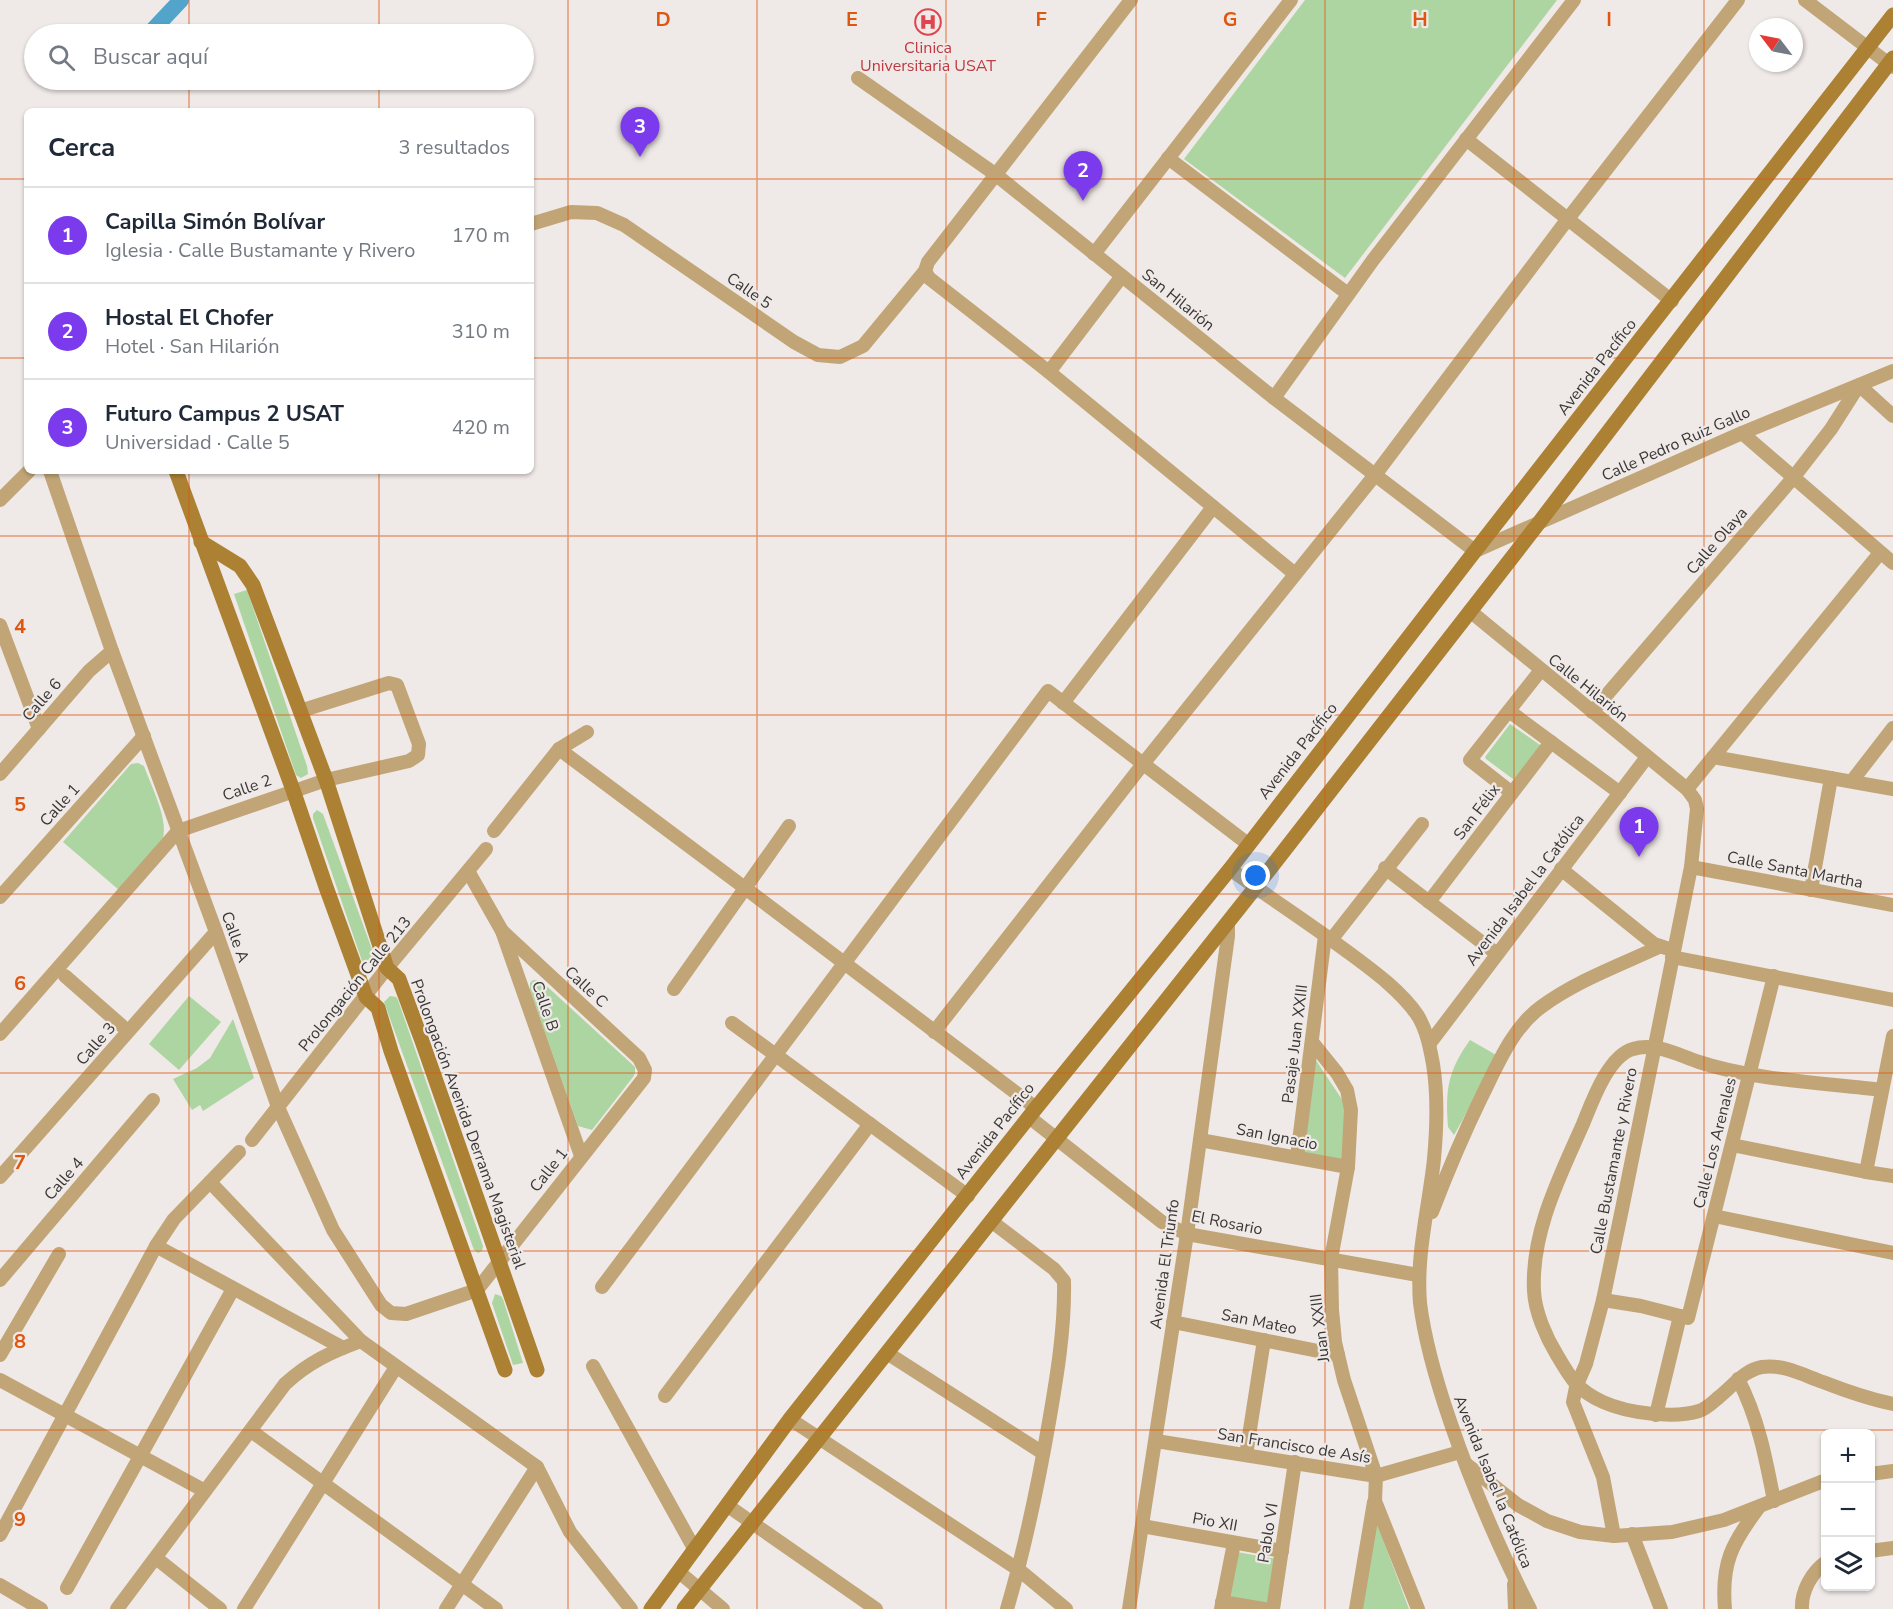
<!DOCTYPE html>
<html lang="es">
<head>
<meta charset="utf-8">
<style>
	body { margin:0; font-family:"Nunito Sans",sans-serif; background:#f2f2f3; color:#1f2937 }
	.controls { position:absolute; right:18px; bottom:18px; display:grid; overflow:hidden; border-radius:9px; box-shadow:0 2px 4px #0004 }
	.controls button { width:54px; height:54px; display:grid; place-items:center; padding:0; border:0; border-bottom:2px solid #e0e1e3; background:#fff; color:#1f2937; font:30px sans-serif }
	.compass { position:absolute; left:1749px; top:18px; width:54px; height:54px; border-radius:50%; background:#fff; box-shadow:0 2px 4px #0004; rotate:302deg }
	.you { position:absolute; left:1256px; top:876px; width:21px; height:21px; margin:-15px; border:4px solid #fff; border-radius:50%; background:#1a73e8; box-shadow:0 0 0 9px #1a73e833 }
	.badge { display:grid; place-items:center; width:39px; height:39px; border-radius:50%; background:#7c3aed; color:#fff; font-size:20px; font-weight:700 }
	.pin { position:absolute; translate:-50% -50px; filter:drop-shadow(0 2px 3px #0008) }
	.pin::after { content:''; position:absolute; top:32px; width:21px; height:18px; background:inherit; clip-path:polygon(0 0,100% 0,50% 100%) }
	.list { margin:0; padding:0; list-style:none }
	h2 { display:flex; justify-content:space-between; align-items:center; height:78px; margin:0; padding:0 24px; font-size:26px }
	h2 small { font-size:20px; font-weight:400; color:#747a83 }
	.list li { display:grid; grid-template-columns:39px 1fr auto; gap:18px; align-items:center; box-sizing:border-box; height:96px; padding:0 24px; border-top:2px solid #e0e1e3 }
	.list b { display:block; font-size:22px; white-space:nowrap }
	.list p { margin:0; font-size:20px; white-space:nowrap; color:#747a83 }
	.list em { font-size:20px; font-style:normal; color:#747a83 }
	.icon { flex:none; width:33px; height:33px; fill:none; stroke:currentColor; stroke-width:2; stroke-linecap:round; stroke-linejoin:round }
	.map { position:relative; flex:none; width:1893px; height:1609px; overflow:hidden }
	.search { position:absolute; background:#fff; box-shadow:0 2px 4px #0004; left:24px; top:24px; width:510px; height:66px; display:flex; align-items:center; gap:15px; box-sizing:border-box; padding:0 21px; border-radius:33px; color:#747a83; font-size:22px }
	.panel { position:absolute; background:#fff; box-shadow:0 2px 4px #0004; left:24px; top:108px; width:510px; height:366px; border-radius:9px }
	.map>svg:first-child { display:block }
</style>
</head>
<body>
<div class="map">
<svg width="1893" height="1609" viewBox="0 0 1893 1609">
	<rect width="100%" height="100%" fill="#efe9e7"/>
	<!-- green -->
	<g fill="#add5a1">
		<polygon points="1305,0 1557,0 1345,278 1184,159"/>
		<polygon points="247,590 307,766 308,774 301,778 296,775 234,594"/>
		<polygon points="1510,724 1540,745 1541,749 1517,780 1513,779 1486,759 1485,757"/>
		<path d="M138 763 144 766C151 786 168 818 163 838L119 890 63 842 131 764Z"/>
		<polygon points="317,810 323,814 374,955 375,960 370,964 366,965 362,961 313,818 313,814"/>
		<polygon points="533,980 540,980 635,1067 635,1073 633,1077 592,1130 578,1126 530,990 530,983"/>
		<polygon points="189,996 221,1022 179,1070 149,1044"/>
		<polygon points="390,996 396,997 398,1000 483,1246 482,1251 478,1253 474,1250 384,1002"/>
		<polygon points="233,1019 254,1078 203,1111 200,1105 192,1110 173,1079 197,1068 210,1058"/>
		<path d="M1470 1040 1498 1056 1454 1135 1448 1127C1445 1089 1448 1071 1470 1040Z"/>
		<polygon points="1315,1059 1345,1104 1342,1163 1302,1155"/>
		<polygon points="495,1294 501,1296 503,1299 523,1363 513,1365 492,1303"/>
		<polygon points="1376,1525 1378,1526 1409,1609 1361,1609"/>
		<polygon points="1237,1552 1277,1559 1268,1604 1229,1597"/>
	</g>
	<g fill="none" stroke-linecap="round" stroke-linejoin="round">
		<!-- canal -->
		<polyline stroke="#52a4ca" stroke-width="16" points="149,34 181,0"/>
		<!-- street -->
		<g stroke="#c1a576" stroke-width="14">
			<polyline points="1805,0 1893,67"/>
			<polyline points="858,78 995,174 1274,398 1475,551 1742,433 1893,371"/>
			<polyline points="1466,139 1672,301"/>
			<polyline points="1168,158 1348,294"/>
			<polyline points="531,224 571,212 597,213 624,225 794,342 818,355 840,357 863,346 925,271 928,262 1131,0"/>
			<polyline points="1094,254 1291,0"/>
			<polyline points="925,271 929,278 1049,372 1295,574"/>
			<polyline points="1049,372 1122,276"/>
			<polyline points="1274,398 1373,260 1574,0"/>
			<polyline points="1742,433 1893,563"/>
			<polyline points="50,471 112,651 216,932 278,1107 333,1230 381,1305 391,1313 406,1314 477,1290 644,1078 645,1070 639,1058 502,931"/>
			<polyline points="0,500 29,471"/>
			<polyline points="1470,611 1687,789 1695,800 1697,809 1691,867 1622,1209 1603,1300 1586,1364 1576,1387 1573,1402 1603,1477 1614,1536"/>
			<polyline points="0,625 39,729"/>
			<polyline points="1063,703 1213,507"/>
			<polyline points="1509,711 1620,793"/>
			<polyline points="1592,712 1793,478 1831,429 1859,385 1893,416"/>
			<polyline points="559,749 745,888 1036,1108"/>
			<polyline points="1713,757 1893,789"/>
			<polyline points="0,774 89,671 112,651"/>
			<polyline points="1852,781 1893,728"/>
			<polyline points="1687,789 1880,553"/>
			<polyline points="1512,793 1470,760 1541,670"/>
			<polyline points="494,831 559,749 587,732"/>
			<polyline points="1691,867 1893,905"/>
			<polyline points="1385,868 1497,954"/>
			<path d="M1230 869C1270 898 1312 925 1352 955 1375 972 1402 992 1418 1016 1427 1031 1430 1048 1433 1064 1438 1095 1437 1127 1434 1159 1429 1207 1416 1254 1420 1303 1425 1343 1437 1383 1450 1421 1472 1486 1499 1548 1530 1609"/>
			<polyline points="1561,869 1654,944 1666,948"/>
			<polyline points="468,871 502,931 581,1156"/>
			<polyline points="1811,890 1831,778"/>
			<polyline points="0,897 144,736"/>
			<polyline points="1429,902 1551,742"/>
			<polyline points="1331,940 1422,824"/>
			<polyline points="1672,957 1893,1000"/>
			<polyline points="65,976 122,1026"/>
			<polyline points="674,989 789,826"/>
			<polyline points="732,1023 968,1196"/>
			<polyline points="934,1032 1143,764 1375,475 1567,220 1738,0"/>
			<polyline points="0,1034 178,831 326,780 409,761 418,755 419,744 397,685 389,683 300,711"/>
			<polyline points="1312,1042 1337,1073 1347,1090 1351,1110 1348,1167 1331,1259 1332,1310 1335,1342 1344,1380 1376,1476 1375,1501 1418,1609"/>
			<polyline points="1430,1043 1647,757"/>
			<path d="M1882 1090C1825 1083 1753 1080 1699 1062 1678 1055 1655 1042 1633 1049 1608 1056 1592 1102 1583 1124 1560 1176 1531 1232 1534 1291 1535 1312 1546 1337 1557 1355 1571 1379 1577 1390 1603 1402 1627 1413 1674 1419 1699 1411 1706 1409 1713 1402 1719 1397 1733 1386 1744 1370 1762 1367 1784 1364 1803 1375 1823 1382 1846 1391 1869 1399 1893 1404"/>
			<polyline points="1029,1117 1162,1222 1187,1234 1418,1275"/>
			<polyline points="252,1140 387,968 486,849"/>
			<polyline points="1200,1140 1348,1167"/>
			<polyline points="1732,1145 1866,1172 1893,1176"/>
			<polyline points="1297,1157 1325,936"/>
			<polyline points="1866,1172 1893,1036"/>
			<polyline points="0,1177 216,932"/>
			<polyline points="210,1182 361,1341 537,1467 570,1532 631,1609"/>
			<path d="M1432 1212C1447 1173 1463 1135 1481 1098 1497 1066 1512 1028 1541 1007 1576 981 1620 965 1659 947"/>
			<polyline points="1714,1216 1893,1253"/>
			<path d="M991 1221 1054 1269 1064 1281C1065 1328 1057 1376 1049 1422 1038 1485 1025 1548 1007 1609"/>
			<polyline points="156,1246 343,1348"/>
			<polyline points="0,1280 153,1100"/>
			<polyline points="602,1287 1048,691 1248,844"/>
			<polyline points="1603,1300 1641,1306 1688,1318 1774,976"/>
			<polyline points="1173,1322 1338,1355"/>
			<polyline points="887,1353 1043,1453"/>
			<polyline points="0,1355 59,1254"/>
			<polyline points="593,1366 695,1550"/>
			<path d="M1738 1379C1758 1417 1766 1459 1774 1501"/>
			<polyline points="0,1380 205,1491"/>
			<polyline points="665,1396 870,1124"/>
			<polyline points="1656,1415 1680,1316"/>
			<polyline points="790,1419 1019,1570 1066,1609"/>
			<polyline points="251,1431 496,1609"/>
			<polyline points="1156,1441 1376,1476 1460,1452"/>
			<polyline points="1246,1455 1264,1340"/>
			<polyline points="1466,1464 1518,1505 1547,1521 1580,1532 1614,1536 1672,1532 1724,1520 1826,1480"/>
			<polyline points="1870,1474 1893,1471"/>
			<polyline points="728,1506 876,1609"/>
			<polyline points="1142,1526 1282,1551"/>
			<polyline points="1632,1534 1661,1609"/>
			<polyline points="0,1535 156,1246 174,1219 239,1152"/>
			<polyline points="1870,1551 1893,1548"/>
			<polyline points="156,1558 220,1609"/>
			<polyline points="679,1572 723,1609"/>
			<polyline points="1514,1584 1515,1609"/>
			<polyline points="0,1585 41,1609"/>
			<polyline points="67,1588 233,1289"/>
			<polyline points="1222,1602 1264,1609"/>
			<path d="M117 1609 285 1384C309 1362 331 1352 361 1341"/>
			<polyline points="244,1609 396,1367"/>
			<polyline points="446,1609 537,1467"/>
			<polyline points="1129,1609 1187,1234 1228,936 1228,922"/>
			<polyline points="1221,1609 1234,1543"/>
			<polyline points="1273,1609 1295,1462"/>
			<polyline points="1356,1609 1374,1502"/>
			<path d="M1725 1609C1721 1563 1732 1543 1759 1507"/>
			<path d="M1802 1609C1801 1591 1812 1572 1826 1562"/>
		</g>
		<!-- secondary -->
		<g stroke="#ac8134" stroke-width="15">
			<polyline points="176,471 293,790 326,887 366,997 378,1008 391,1051 505,1370"/>
			<polyline points="201,542 240,566 253,585 326,780 387,968 399,979 422,1041 537,1370"/>
			<polyline points="651,1609 790,1419 1036,1108 1230,869 1475,551 1893,15"/>
			<polyline points="684,1609 1255,888 1538,524 1893,58"/>
		</g>
	</g>
	<!-- grid -->
	<path fill="none" stroke="#df570e" stroke-width="1.5" stroke-opacity="0.55" d="M189 0V34M379 0V34M568 0V1609M757 0V1609M946 0V1609M1136 0V1609M1325 0V1609M1514 0V1609M1704 0V1609M189 80V111M379 80V111M0 179H27M531 179H1893M0 358H27M531 358H1893M189 471V1609M379 471V1609M0 536H1893M0 715H1893M0 894H1893M0 1073H1893M0 1251H1893M0 1430H1893"/>
	<!-- icons -->
	<defs>
		<g id="hospital-ring" transform="scale(1.35)"><circle r="9.5" fill="#efe9e7" stroke="#e0444e" stroke-width="1.5"/><path d="M-5-5h3v3.5h4V-5h3V5h-3V1.5h-4V5h-3Z" fill="#e0444e"/></g>
	</defs>
	<g fill-rule="evenodd">
		<use href="#hospital-ring" x="928" y="22"/>
	</g>
	<g text-anchor="middle" dominant-baseline="central" stroke-width="4.5" stroke-linejoin="round" paint-order="stroke">
		<!-- health labels -->
		<g font-size="16" fill="#be3a42" stroke="#efe9e7">
			<text x="928" y="48">Clinica<tspan x="928" dy="18">Universitaria USAT</tspan></text>
		</g>
		<!-- street labels -->
		<g font-size="16" fill="#3a3837" stroke="#efe9e7">
			<text transform="translate(749 291) rotate(35)">Calle 5</text>
			<text transform="translate(1178 300) rotate(39)">San Hilarión</text>
			<text transform="translate(1597 367) rotate(-52)">Avenida Pacífico</text>
			<text transform="translate(1676 444) rotate(-24)">Calle Pedro Ruiz Gallo</text>
			<text transform="translate(1717 541) rotate(-49)">Calle Olaya</text>
			<text transform="translate(1588 688) rotate(39)">Calle Hilarión</text>
			<text transform="translate(42 700) rotate(-49)">Calle 6</text>
			<text transform="translate(1298 751) rotate(-52)">Avenida Pacífico</text>
			<text transform="translate(247 788) rotate(-19)">Calle 2</text>
			<text transform="translate(60 805) rotate(-48)">Calle 1</text>
			<text transform="translate(1477 812) rotate(-53)">San Félix</text>
			<text transform="translate(1795 870) rotate(11)">Calle Santa Martha</text>
			<text transform="translate(1525 890) rotate(-53)">Avenida Isabel la Católica</text>
			<text transform="translate(235 937) rotate(70)">Calle A</text>
			<text transform="translate(355 984) rotate(-51)">Prolongación Calle 213</text>
			<text transform="translate(586 987) rotate(43)">Calle C</text>
			<text transform="translate(545 1006) rotate(71)">Calle B</text>
			<text transform="translate(96 1044) rotate(-49)">Calle 3</text>
			<text transform="translate(1295 1044) rotate(-83)">Pasaje Juan XXIII</text>
			<text transform="translate(468 1124) rotate(70)">Prolongación Avenida Derrama Magisterial</text>
			<text transform="translate(995 1131) rotate(-52)">Avenida Pacífico</text>
			<text transform="translate(1277 1137) rotate(11)">San Ignacio</text>
			<text transform="translate(1715 1143) rotate(-76)">Calle Los Arenales</text>
			<text transform="translate(1614 1161) rotate(-79)">Calle Bustamante y Rivero</text>
			<text transform="translate(549 1170) rotate(-52)">Calle 1</text>
			<text transform="translate(64 1179) rotate(-49)">Calle 4</text>
			<text transform="translate(1227 1223) rotate(11)">El Rosario</text>
			<text transform="translate(1165 1264) rotate(-82)">Avenida El Triunfo</text>
			<text transform="translate(1259 1322) rotate(11)">San Mateo</text>
			<text transform="translate(1320 1328) rotate(-97)">Juan XXIII</text>
			<text transform="translate(1294 1446) rotate(9)">San Francisco de Asís</text>
			<text transform="translate(1493 1482) rotate(68)">Avenida Isabel la Católica</text>
			<text transform="translate(1215 1522) rotate(10)">Pio XII</text>
			<text transform="translate(1268 1533) rotate(-81)">Pablo VI</text>
		</g>
	</g>
	<g font-size="20" text-anchor="middle" font-weight="bold" fill="#df570e" stroke="#efe9e7" stroke-width="4.5" stroke-linejoin="round" paint-order="stroke">
		<text x="663" y="26">D</text>
		<text x="852" y="26">E</text>
		<text x="1041" y="26">F</text>
		<text x="1230" y="26">G</text>
		<text x="1420" y="26">H</text>
		<text x="1609" y="26">I</text>
		<text x="20" y="633">4</text>
		<text x="20" y="811">5</text>
		<text x="20" y="990">6</text>
		<text x="20" y="1169">7</text>
		<text x="20" y="1348">8</text>
		<text x="20" y="1526">9</text>
	</g>
</svg>
<div class="controls">
<button>+</button>
<button>−</button>
<button><svg class="icon" aria-label="layers" viewBox="0 0 24 24"><path d="M12 4l9 5-9 5-9-5zM3 14l9 5 9-5"/></svg></button>
</div>
<svg class="compass" viewBox="-18 -18 36 36"><path d="M0-13l5 13h-10z" fill="#e53935"/><path d="M0 13l5-13h-10z" fill="#747a83"/></svg>
<div class="you"></div>
<div class="pin badge" style="left:1639px;top:857px">1</div>
<div class="pin badge" style="left:1083px;top:201px">2</div>
<div class="pin badge" style="left:640px;top:157px">3</div>
<div class="search"><svg class="icon" aria-label="search" viewBox="0 0 24 24"><circle cx="10" cy="10" r="6"/><path d="M15 15l6 6"/></svg>Buscar aquí</div>
<section class="panel">
<h2>Cerca<small>3 resultados</small></h2>
<ul class="list">
<li><span class="badge">1</span><div><b>Capilla Simón Bolívar</b><p>Iglesia · Calle Bustamante y Rivero</p></div><em>170 m</em></li>
<li><span class="badge">2</span><div><b>Hostal El Chofer</b><p>Hotel · San Hilarión</p></div><em>310 m</em></li>
<li><span class="badge">3</span><div><b>Futuro Campus 2 USAT</b><p>Universidad · Calle 5</p></div><em>420 m</em></li>
</ul>
</section>
</div>
</body>
</html>
